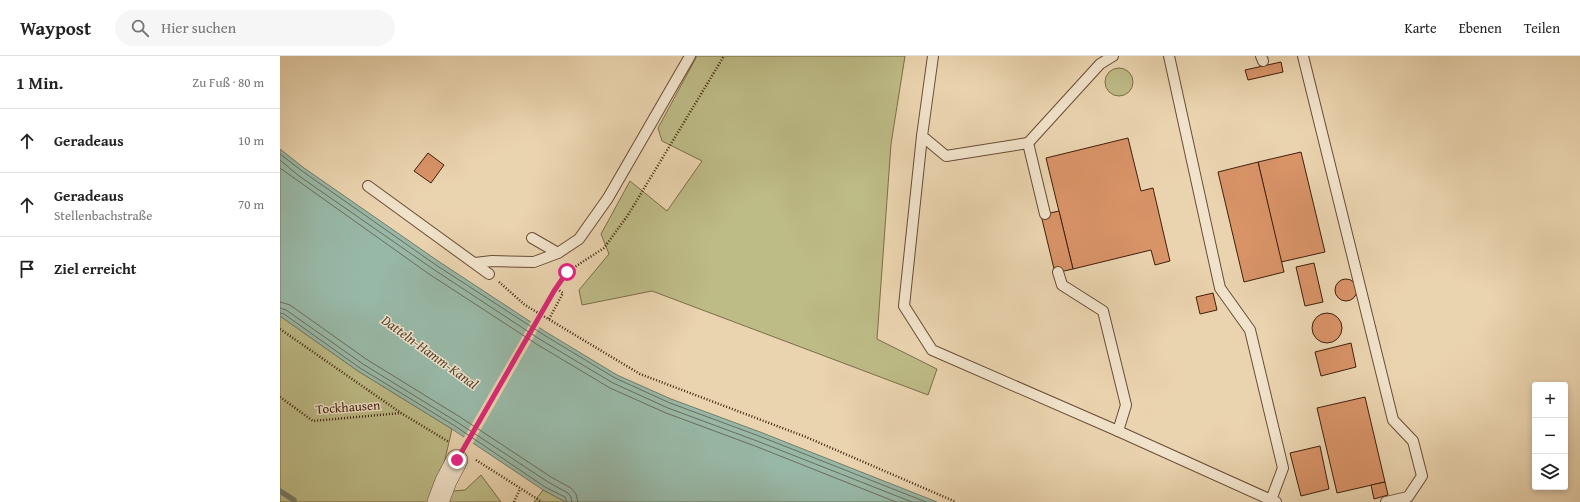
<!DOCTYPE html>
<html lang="de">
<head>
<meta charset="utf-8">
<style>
	body { margin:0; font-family:"Gentium Book Plus",serif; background:#f6f6f6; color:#222 }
	.controls { position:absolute; right:12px; bottom:12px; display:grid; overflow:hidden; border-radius:4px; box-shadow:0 2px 6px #0003 }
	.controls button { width:36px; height:36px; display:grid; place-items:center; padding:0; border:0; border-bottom:1px solid #e0e0e0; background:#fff; color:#222; font:20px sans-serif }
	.stop { position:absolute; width:12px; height:12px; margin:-9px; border:3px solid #db2777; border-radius:50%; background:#fff }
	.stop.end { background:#db2777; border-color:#fff; box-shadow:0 1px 4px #0008 }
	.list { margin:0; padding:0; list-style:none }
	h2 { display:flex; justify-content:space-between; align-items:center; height:52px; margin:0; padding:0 16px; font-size:17px }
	h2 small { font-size:13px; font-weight:400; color:#767676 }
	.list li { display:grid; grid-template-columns:26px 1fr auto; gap:12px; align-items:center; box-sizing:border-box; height:64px; padding:0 16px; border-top:1px solid #e0e0e0 }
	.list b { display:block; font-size:15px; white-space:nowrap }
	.list p { margin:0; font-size:13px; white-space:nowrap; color:#767676 }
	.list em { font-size:13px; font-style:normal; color:#767676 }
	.icon { flex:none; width:22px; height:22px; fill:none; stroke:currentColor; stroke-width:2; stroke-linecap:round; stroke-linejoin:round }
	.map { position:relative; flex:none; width:1300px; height:446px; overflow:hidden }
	header { display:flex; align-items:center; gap:24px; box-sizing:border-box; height:56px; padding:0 20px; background:#fff; border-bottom:1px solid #e0e0e0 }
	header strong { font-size:19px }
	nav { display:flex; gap:22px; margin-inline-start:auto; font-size:14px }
	.search { width:280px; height:36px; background:#f6f6f6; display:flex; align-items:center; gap:10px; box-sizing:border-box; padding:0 14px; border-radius:22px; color:#767676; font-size:15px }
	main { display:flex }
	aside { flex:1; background:#fff }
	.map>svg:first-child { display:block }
</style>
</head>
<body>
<header>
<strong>Waypost</strong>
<div class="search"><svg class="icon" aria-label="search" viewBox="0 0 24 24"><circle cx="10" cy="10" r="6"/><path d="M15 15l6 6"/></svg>Hier suchen</div>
<nav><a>Karte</a><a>Ebenen</a><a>Teilen</a></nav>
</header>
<main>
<aside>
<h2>1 Min.<small>Zu Fuß · 80 m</small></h2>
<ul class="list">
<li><svg class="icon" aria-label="ahead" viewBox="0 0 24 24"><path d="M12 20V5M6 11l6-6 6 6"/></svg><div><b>Geradeaus</b></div><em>10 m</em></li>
<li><svg class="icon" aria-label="ahead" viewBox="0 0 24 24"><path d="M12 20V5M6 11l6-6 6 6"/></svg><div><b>Geradeaus</b><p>Stellenbachstraße</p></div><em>70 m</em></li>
<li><svg class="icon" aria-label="arrive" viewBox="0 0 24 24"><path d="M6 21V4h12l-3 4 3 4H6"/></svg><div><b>Ziel erreicht</b></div></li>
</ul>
</aside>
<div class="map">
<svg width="1300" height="446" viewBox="0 0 1300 446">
	<rect width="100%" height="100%" fill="#ead4af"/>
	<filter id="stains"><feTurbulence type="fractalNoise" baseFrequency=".005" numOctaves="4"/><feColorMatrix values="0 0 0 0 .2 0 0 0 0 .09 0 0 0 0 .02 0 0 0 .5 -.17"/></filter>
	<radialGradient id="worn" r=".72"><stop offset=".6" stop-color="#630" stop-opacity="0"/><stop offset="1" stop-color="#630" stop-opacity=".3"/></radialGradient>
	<!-- green -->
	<g fill="#bdbb86" stroke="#7e6d49">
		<polygon points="417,0 625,0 611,88 597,283 657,313 648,339 372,235 302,249 299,234 329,198 321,178 350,125 387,155 422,105 382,85 378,72"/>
		<circle cx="839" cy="26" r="14"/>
		<polygon points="0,260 78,315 172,373 162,416 173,435 185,434 201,419 221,446 0,446"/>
		<polygon points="263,434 286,446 254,446"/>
	</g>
	<!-- water -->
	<polygon fill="#98b8a7" stroke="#757b69" points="0,93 24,112 158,205 266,276 337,319 391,343 480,376 657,446 286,446 263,434 172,373 78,315 0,260"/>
	<!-- pier -->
	<polygon fill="#ead4af" points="252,264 260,270 192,389 183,383"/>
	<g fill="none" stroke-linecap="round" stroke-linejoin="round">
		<!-- shore -->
		<g stroke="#6c6c5a" stroke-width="1">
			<polyline points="0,98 22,115 156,209 264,279 335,322 390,347 479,380 646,446"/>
			<polyline points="0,104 19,120 153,213 261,284 333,327 388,352 477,385 632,446"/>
			<polyline points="0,112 149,218 258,289 330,332 386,357 475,390 616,446"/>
			<polyline points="0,246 10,249 86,303 180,361 271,421 291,432 296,438 298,446"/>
			<polyline points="0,252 6,254 83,308 177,366 268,426 288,437 291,441 292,446"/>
			<polyline points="0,257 4,258 80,312 175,370 265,431 285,441 287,446"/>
		</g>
		<!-- stream -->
		<polyline stroke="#757b69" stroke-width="5.5" points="0,435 14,444"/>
	</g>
	<!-- building -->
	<g fill="#d89367" stroke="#401f0c">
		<polygon points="1001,6 1003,16 968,24 965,14"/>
		<polygon points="848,82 861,135 873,132 890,205 875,209 871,194 793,213 766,102"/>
		<polygon points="1021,96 1045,196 1001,206 978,106"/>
		<polygon points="148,97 164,109 151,127 134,115"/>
		<polygon points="978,106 1004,216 964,226 938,116"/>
		<polygon points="779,155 793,213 775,217 761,159"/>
		<polygon points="1034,207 1043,246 1025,250 1016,211"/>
		<circle cx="1066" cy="234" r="11"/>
		<polygon points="933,237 937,254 920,258 916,241"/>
		<circle cx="1047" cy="272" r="15"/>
		<polygon points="1071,287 1076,311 1041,320 1035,296"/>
		<polygon points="1085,341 1105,426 1057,437 1037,352"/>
		<polygon points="1040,390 1049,433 1021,440 1010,397"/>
		<polygon points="1105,426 1108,439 1094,443 1091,429"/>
	</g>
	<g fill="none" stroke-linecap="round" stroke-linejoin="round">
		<!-- lane casing -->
		<g stroke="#6a4c35" stroke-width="12">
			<g id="lane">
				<polyline points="653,0 642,80 666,100 748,87 765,158"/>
				<polyline points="889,0 940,232 970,274 1003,412 991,444 996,446"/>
				<polyline points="981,0 983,5"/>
				<polyline points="1023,0 1113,364 1133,385 1142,420 1128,441 1106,446"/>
				<polyline points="642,80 624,250 652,294 838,375 846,349 823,255 782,229 778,216"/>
				<polyline points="748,87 820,8 833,0"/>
				<polyline points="88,130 209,218"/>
				<polyline points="252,182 278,197"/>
				<polyline points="195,207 212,205 254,206 278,197 299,183 328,142 410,0"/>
				<polyline points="838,375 991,444"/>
			</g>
		</g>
		<!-- street casing -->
		<g stroke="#6a4c35" stroke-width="22">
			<polyline id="street" points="158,446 166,425 177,404"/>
		</g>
		<!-- path -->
		<g stroke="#401f0c" stroke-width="2.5" stroke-dasharray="1 2" stroke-linecap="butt">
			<polyline points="219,226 245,249 360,318 526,381 676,446"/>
			<polyline points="271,240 287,216 324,192 348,159 444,0"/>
			<polyline points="269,263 283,237 276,232"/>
			<polyline points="0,273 121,357 169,386"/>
			<polyline points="0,341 33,365 121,357"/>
			<polyline points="196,404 262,446"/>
			<polyline points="234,446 240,433"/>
		</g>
		<!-- lane -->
		<use href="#lane" stroke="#f1e3cb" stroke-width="10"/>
		<!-- street -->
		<use href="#street" stroke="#f1e3cb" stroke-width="21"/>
		<!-- path-bridge -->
		<polyline stroke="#401f0c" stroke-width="2.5" stroke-dasharray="1 2" stroke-linecap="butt" points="177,404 271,240"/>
	</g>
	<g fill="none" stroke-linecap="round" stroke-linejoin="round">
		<!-- route -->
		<polyline stroke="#db2777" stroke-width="5" points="177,404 274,235 287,216"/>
	</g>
	<g text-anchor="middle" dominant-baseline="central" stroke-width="3" stroke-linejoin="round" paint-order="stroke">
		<!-- street labels -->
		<g font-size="13" fill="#401f0c" stroke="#f1e3cb">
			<text transform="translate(68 351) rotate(-4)">Tockhausen</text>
		</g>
		<!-- water labels -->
		<g font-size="14" font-style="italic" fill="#564533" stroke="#f1e3cb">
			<text transform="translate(150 296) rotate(36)">Datteln-Hamm-Kanal</text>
		</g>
	</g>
	<rect width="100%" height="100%" filter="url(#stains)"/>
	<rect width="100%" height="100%" fill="url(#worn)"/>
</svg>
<div class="controls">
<button>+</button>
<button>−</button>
<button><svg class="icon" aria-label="layers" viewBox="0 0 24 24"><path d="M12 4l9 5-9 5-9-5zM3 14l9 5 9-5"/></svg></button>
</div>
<div class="stop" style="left:287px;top:216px"></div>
<div class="stop end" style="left:177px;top:404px"></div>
</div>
</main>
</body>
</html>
